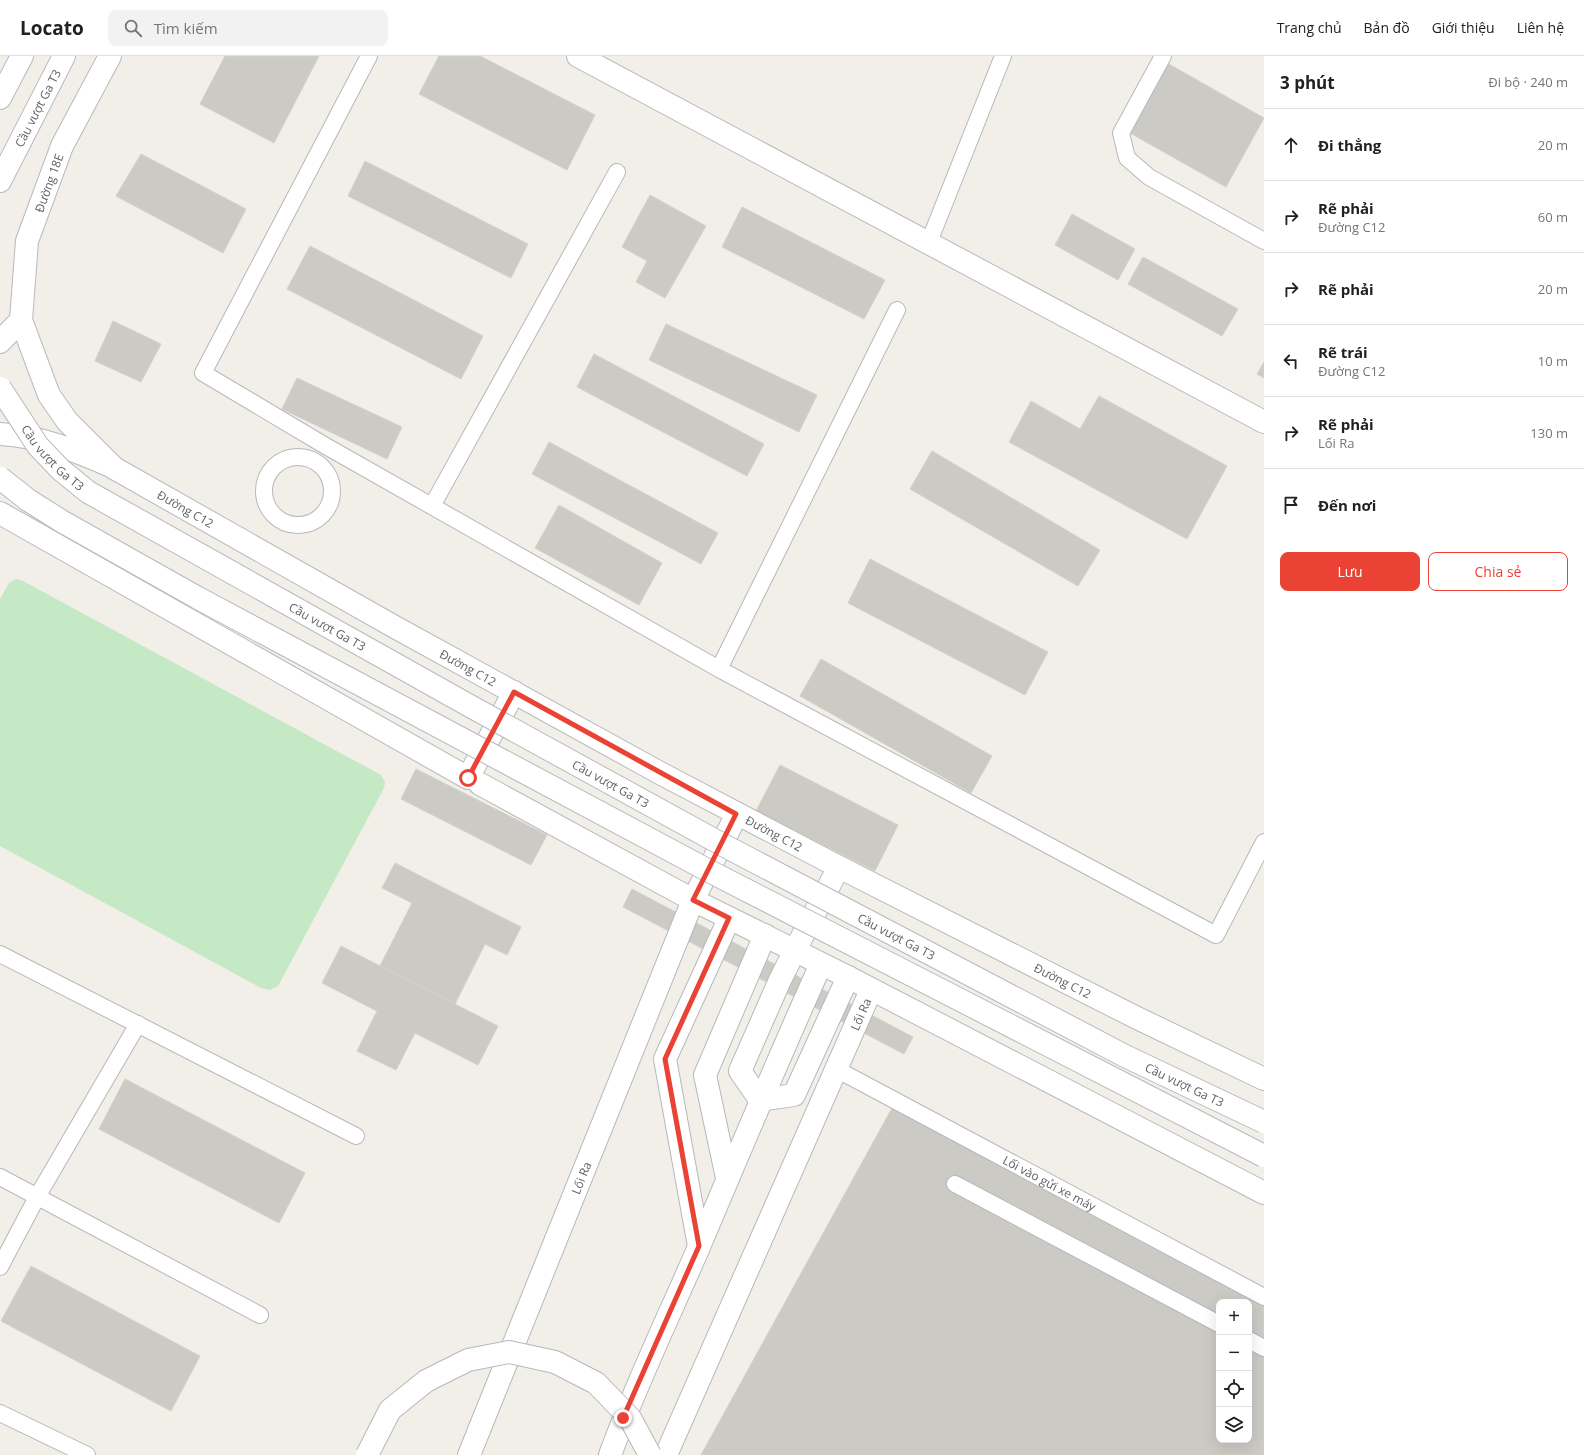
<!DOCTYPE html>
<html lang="vi">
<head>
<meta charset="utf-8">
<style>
	body { margin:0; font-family:"Open Sans",sans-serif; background:#f2f2f2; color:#202124 }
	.controls { position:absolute; right:12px; bottom:12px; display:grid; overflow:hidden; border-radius:8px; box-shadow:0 4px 16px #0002 }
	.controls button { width:36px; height:36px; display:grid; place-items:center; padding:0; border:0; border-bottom:1px solid #e0e0e0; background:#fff; color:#202124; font:20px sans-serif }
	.stop { position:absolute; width:12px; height:12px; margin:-9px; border:3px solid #ea4335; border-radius:50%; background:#fff }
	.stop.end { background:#ea4335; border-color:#fff; box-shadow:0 1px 4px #0008 }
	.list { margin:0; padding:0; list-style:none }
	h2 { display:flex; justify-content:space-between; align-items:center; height:52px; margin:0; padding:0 16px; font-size:17px }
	h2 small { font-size:13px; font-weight:400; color:#757577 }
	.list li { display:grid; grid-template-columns:26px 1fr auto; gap:12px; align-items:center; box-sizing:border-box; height:72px; padding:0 16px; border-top:1px solid #e0e0e0 }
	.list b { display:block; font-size:15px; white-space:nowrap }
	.list p { margin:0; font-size:13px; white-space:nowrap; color:#757577 }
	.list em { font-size:13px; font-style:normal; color:#757577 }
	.actions { display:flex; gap:8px; padding:12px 16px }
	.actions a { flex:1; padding:9px 0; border:1px solid #ea4335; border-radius:8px; text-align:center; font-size:14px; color:#ea4335 }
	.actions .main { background:#ea4335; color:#fff }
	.icon { flex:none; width:22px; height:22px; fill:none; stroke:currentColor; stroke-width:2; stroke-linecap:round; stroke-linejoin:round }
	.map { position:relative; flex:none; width:1264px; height:1399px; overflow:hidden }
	header { display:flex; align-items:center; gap:24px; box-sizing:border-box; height:56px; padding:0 20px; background:#fff; border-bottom:1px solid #e0e0e0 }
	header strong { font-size:19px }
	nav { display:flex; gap:22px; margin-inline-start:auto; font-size:14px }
	.search { width:280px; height:36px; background:#f2f2f2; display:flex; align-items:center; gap:10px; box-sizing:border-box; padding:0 14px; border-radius:8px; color:#757577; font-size:15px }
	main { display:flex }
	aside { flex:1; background:#fff }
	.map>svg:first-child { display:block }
</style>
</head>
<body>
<header>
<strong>Locato</strong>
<div class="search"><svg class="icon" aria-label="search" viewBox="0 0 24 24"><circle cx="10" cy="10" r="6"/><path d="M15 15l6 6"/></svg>Tìm kiếm</div>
<nav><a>Trang chủ</a><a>Bản đồ</a><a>Giới thiệu</a><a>Liên hệ</a></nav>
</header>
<main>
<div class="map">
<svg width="1264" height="1399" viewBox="0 0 1264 1399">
	<rect width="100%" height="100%" fill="#f1efe8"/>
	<!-- pitch -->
	<polygon fill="#c5e8c5" points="16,523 23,525 381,719 385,726 384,732 278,930 270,934 261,932 0,790 0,543 9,527"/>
	<!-- building -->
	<g fill="#cccac5" stroke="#d6d1c6" fill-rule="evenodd">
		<polygon points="225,0 319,0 274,87 200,48"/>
		<polygon points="439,0 480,0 595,59 567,114 419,38"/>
		<polygon points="1160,3 1264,62 1226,131 1121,72"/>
		<polygon points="141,98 246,153 223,197 116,140"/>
		<polygon points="365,105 528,188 511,222 348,140"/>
		<polygon points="650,139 706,170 665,242 636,226 647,205 622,191"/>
		<polygon points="742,151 885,224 864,263 722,191"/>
		<polygon points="1072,158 1135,193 1118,224 1055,189"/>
		<polygon points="310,190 483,280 461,323 287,233"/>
		<polygon points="1143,201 1238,253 1222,280 1128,228"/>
		<polygon points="113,265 161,288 141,326 95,305"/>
		<polygon points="666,268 817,339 799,376 649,304"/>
		<polygon points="594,298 764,388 747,420 577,331"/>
		<polygon points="1264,306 1264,322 1257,318"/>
		<polygon points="297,322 402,371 387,403 282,353"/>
		<polygon points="1099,340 1227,410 1187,483 1009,386 1031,345 1080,373"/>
		<polygon points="549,386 718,477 701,508 532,418"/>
		<polygon points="932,395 1100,494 1078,530 910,433"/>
		<polygon points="559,449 662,507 639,549 535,492"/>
		<polygon points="870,503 1048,596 1025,639 848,547"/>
		<polygon points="821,603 992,700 971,737 800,640"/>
		<polygon points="780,709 898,769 875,815 756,755"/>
		<polygon points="416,713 547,779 531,809 401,743"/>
		<polygon points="395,807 521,871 507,899 485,888 455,948 380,910 412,847 382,832"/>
		<polygon points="632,833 913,981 904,998 623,851"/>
		<polygon points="341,890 498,970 478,1009 415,977 396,1014 357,995 377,955 322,927"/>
		<polygon points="125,1023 305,1117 279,1167 99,1073"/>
		<path d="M897 1043 1264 1243V1399H701ZM1219 1246H1249V1384H1219Z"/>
		<polygon points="31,1210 200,1300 171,1355 1,1265"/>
	</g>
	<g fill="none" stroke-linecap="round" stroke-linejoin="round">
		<!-- service casing -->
		<g stroke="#b5b8bc" stroke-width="18">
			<g id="service">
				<polyline points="369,0 203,317 324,389 719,613 1216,879 1264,786"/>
				<polyline points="1163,0 1121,77 1127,102 1149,121 1264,185"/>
				<polyline points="929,186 1003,0"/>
				<circle cx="298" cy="435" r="34"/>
				<polyline points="432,450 617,116"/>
				<polyline points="719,613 897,254"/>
				<polyline points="0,898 356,1080"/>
				<path id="s1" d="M836 1013 1264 1241"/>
				<polyline points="0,1121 260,1259"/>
				<polyline points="955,1128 1219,1268"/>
				<polyline points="0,1211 37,1141 138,968"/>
				<polyline points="1249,1284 1264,1292"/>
				<polyline points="0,1357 87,1399"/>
			</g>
		</g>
		<!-- minor casing -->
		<g stroke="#b5b8bc" stroke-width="24">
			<polyline id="minor" points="578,0 1264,366"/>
		</g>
		<!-- tertiary casing -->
		<g stroke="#b5b8bc" stroke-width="24">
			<g id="tertiary">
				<polyline points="0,286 21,264"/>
				<path d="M0 378C40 380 77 395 113 411"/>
				<polyline points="795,894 780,924 740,1015 760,1044 794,1039 848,921"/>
				<polyline points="727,1122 705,1019 765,879"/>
				<polyline points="699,1190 665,1003 729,863"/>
				<path id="s2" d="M469 1399 693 844"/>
				<path d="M610 1399C636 1328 669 1260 699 1191 739 1096 779 1001 821 908"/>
				<path id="s3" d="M666 1399 871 934"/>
			</g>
		</g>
		<!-- secondary casing -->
		<g stroke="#b6babf" stroke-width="24">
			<g id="secondary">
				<path id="s4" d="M110 0 62 90 27 185 21 264 49 339 67 365 114 412 393 570 660 717 839 811 1135 961 1264 1023"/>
				<polyline points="0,42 22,0"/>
				<path id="s5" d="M0 125 64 0"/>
				<polyline points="0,457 468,722 514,636"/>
				<polyline points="480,728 693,844 848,921 1264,1137"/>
				<polyline points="693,844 737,758"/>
				<polyline points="795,894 839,811"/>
			</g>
		</g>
		<!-- service -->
		<use href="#service" stroke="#fff" stroke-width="16"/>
		<!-- minor -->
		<use href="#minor" stroke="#fff" stroke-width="22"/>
		<!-- tertiary -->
		<use href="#tertiary" stroke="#fff" stroke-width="22"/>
		<!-- secondary -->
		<use href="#secondary" stroke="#fff" stroke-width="22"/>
		<!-- tertiary-bridge casing -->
		<g stroke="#b5b8bc" stroke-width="24" stroke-linecap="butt">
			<polyline id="tertiary-bridge" points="367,1399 390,1354 426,1325 468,1304 509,1296 555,1306 596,1327 630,1362 650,1399"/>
		</g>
		<!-- secondary-bridge casing -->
		<g stroke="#b6babf" stroke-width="24" stroke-linecap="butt">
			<g id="secondary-bridge">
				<path id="s6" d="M0 332 38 390 61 414 88 436 470 650 725 790 1125 1000 1264 1066"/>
				<polyline points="0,422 28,444 63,466 198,542 713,817 1264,1100"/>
			</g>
		</g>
		<!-- tertiary-bridge -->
		<use href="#tertiary-bridge" stroke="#fff" stroke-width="22"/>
		<!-- secondary-bridge -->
		<use href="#secondary-bridge" stroke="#fff" stroke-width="22"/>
	</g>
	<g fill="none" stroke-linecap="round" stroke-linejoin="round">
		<!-- route -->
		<polyline stroke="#ea4335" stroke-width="5" points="468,722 514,636 736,758 693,844 729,862 665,1003 699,1190 623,1362"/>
	</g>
	<g text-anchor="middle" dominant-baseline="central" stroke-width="3.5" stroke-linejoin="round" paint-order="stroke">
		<!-- street labels -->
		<g font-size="12" fill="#5f6368" stroke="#fff">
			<text stroke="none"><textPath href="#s5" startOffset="82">Cầu vượt Ga T3</textPath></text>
			<text transform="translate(49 127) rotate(-70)">Đường 18E</text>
			<text stroke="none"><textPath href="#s6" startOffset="88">Cầu vượt Ga T3</textPath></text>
			<text stroke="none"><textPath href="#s4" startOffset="543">Đường C12</textPath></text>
			<text stroke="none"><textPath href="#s6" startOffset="412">Cầu vượt Ga T3</textPath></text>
			<text stroke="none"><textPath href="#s4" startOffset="867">Đường C12</textPath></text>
			<text stroke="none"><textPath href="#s6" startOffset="736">Cầu vượt Ga T3</textPath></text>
			<text stroke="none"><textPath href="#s4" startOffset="1215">Đường C12</textPath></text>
			<text stroke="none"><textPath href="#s6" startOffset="1060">Cầu vượt Ga T3</textPath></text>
			<text stroke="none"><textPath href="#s4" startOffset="1539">Đường C12</textPath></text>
			<text stroke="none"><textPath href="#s3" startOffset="482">Lối Ra</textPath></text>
			<text stroke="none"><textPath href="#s6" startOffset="1384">Cầu vượt Ga T3</textPath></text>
			<text stroke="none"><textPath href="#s2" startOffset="299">Lối Ra</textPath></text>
			<text stroke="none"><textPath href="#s1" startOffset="242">Lối vào gửi xe máy</textPath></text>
		</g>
	</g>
</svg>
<div class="controls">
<button>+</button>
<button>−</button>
<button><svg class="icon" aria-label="locate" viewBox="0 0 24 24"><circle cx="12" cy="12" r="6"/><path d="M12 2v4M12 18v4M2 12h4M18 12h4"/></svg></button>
<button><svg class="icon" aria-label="layers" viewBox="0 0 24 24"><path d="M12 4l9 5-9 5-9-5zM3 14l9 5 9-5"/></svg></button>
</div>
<div class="stop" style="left:468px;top:722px"></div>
<div class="stop end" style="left:623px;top:1362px"></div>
</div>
<aside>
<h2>3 phút<small>Đi bộ · 240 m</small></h2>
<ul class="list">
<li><svg class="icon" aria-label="ahead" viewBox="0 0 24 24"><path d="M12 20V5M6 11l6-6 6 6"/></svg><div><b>Đi thẳng</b></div><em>20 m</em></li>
<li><svg class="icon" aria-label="right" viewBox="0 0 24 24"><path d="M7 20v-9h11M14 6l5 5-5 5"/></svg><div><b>Rẽ phải</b><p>Đường C12</p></div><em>60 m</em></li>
<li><svg class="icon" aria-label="right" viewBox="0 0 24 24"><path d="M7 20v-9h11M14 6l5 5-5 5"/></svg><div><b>Rẽ phải</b></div><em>20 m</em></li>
<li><svg class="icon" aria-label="left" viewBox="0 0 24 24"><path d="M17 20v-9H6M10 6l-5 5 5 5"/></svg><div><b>Rẽ trái</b><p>Đường C12</p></div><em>10 m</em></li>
<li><svg class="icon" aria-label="right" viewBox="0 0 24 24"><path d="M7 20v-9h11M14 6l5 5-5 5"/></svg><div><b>Rẽ phải</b><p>Lối Ra</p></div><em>130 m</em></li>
<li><svg class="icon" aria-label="arrive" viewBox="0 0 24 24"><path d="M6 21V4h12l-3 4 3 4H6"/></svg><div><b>Đến nơi</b></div></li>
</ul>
<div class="actions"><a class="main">Lưu</a><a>Chia sẻ</a></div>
</aside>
</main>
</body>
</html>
